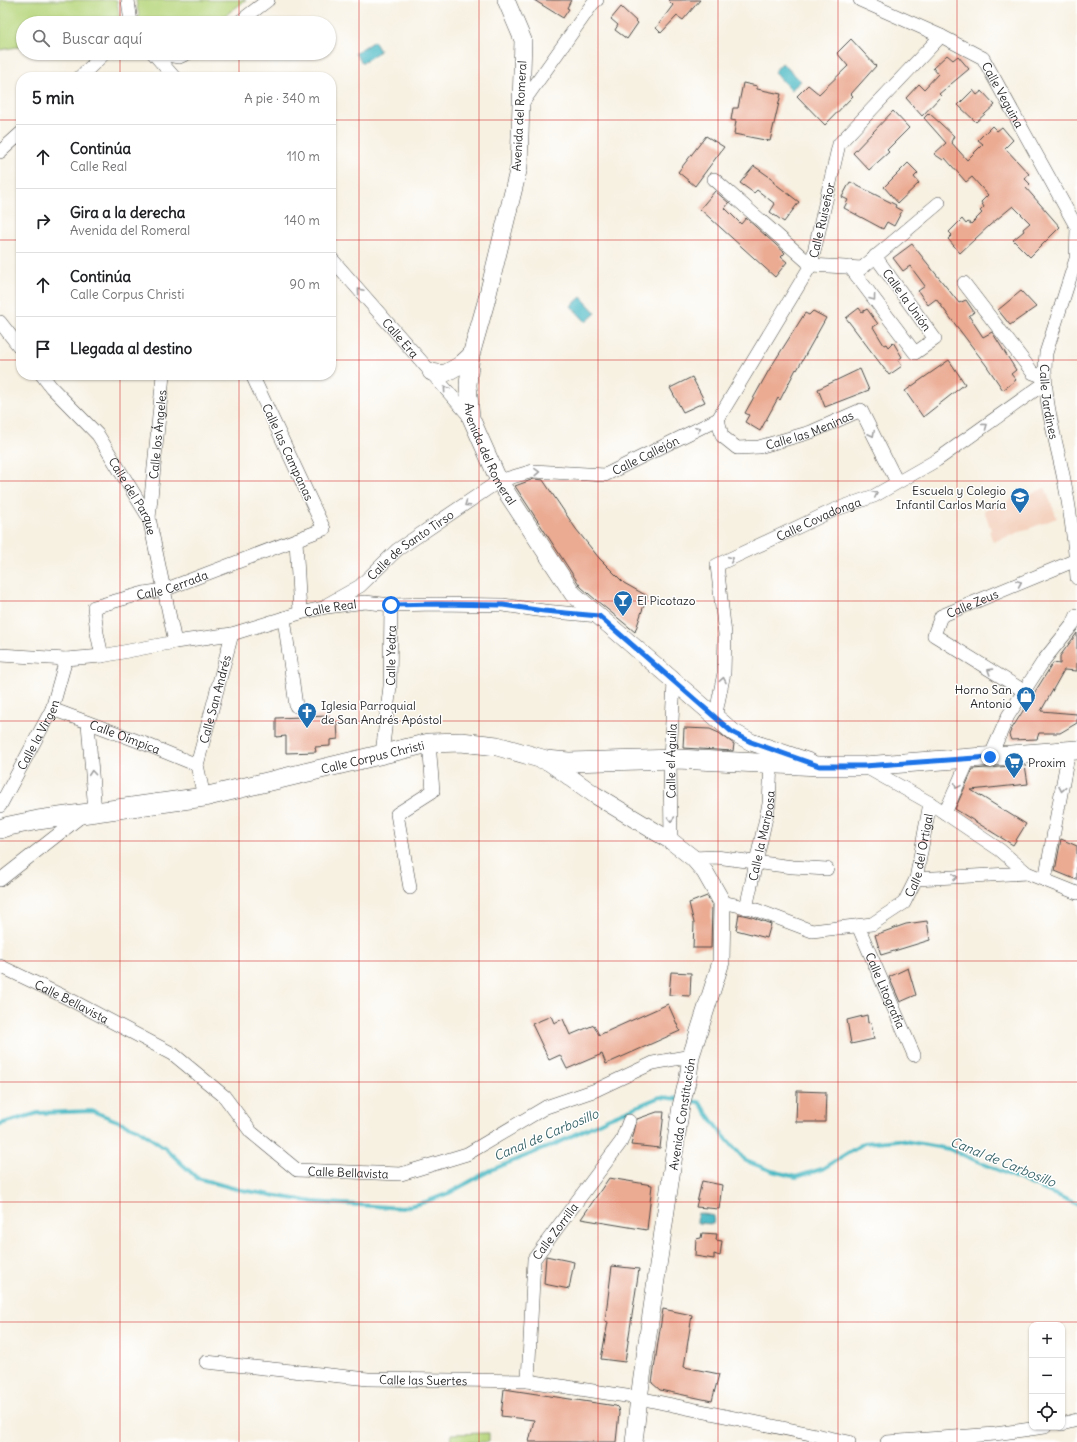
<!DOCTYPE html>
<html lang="es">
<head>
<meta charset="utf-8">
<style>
	body { margin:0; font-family:Delius,sans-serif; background:#f6f6f6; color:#202124 }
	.controls { position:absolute; right:12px; bottom:12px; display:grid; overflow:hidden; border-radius:8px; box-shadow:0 1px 3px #0004 }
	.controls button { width:36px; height:36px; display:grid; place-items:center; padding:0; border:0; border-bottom:1px solid #e0e0e0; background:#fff; color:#202124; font:20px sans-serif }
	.stop { position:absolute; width:12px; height:12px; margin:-9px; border:3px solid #1a73e8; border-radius:50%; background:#fff }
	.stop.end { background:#1a73e8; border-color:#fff; box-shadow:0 1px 4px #0008 }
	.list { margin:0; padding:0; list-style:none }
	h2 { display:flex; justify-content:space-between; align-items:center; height:52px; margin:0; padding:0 16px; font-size:17px }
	h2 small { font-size:13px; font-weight:400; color:#757577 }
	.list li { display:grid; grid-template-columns:26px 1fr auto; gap:12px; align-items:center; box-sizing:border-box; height:64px; padding:0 16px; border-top:1px solid #e0e0e0 }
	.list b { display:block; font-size:15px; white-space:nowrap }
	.list p { margin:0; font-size:13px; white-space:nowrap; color:#757577 }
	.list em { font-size:13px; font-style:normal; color:#757577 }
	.icon { flex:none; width:22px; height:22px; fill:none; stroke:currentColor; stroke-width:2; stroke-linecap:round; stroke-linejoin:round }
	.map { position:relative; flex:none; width:1077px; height:1442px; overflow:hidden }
	.search { position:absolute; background:#fff; box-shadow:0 1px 3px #0004; left:16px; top:16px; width:320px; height:44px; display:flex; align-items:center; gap:10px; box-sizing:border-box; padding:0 14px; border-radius:22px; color:#757577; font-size:15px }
	.panel { position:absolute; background:#fff; box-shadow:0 1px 3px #0004; left:16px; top:72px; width:320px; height:308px; border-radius:16px }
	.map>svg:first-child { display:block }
</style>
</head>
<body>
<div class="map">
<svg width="1077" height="1442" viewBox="0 0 1077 1442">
	<rect width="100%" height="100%" fill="#fff"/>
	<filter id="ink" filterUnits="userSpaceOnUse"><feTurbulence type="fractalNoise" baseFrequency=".025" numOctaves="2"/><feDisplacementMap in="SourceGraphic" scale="8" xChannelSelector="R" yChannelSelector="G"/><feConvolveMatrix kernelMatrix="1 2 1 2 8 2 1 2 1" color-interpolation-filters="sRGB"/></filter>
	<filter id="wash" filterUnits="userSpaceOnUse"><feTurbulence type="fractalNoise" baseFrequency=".012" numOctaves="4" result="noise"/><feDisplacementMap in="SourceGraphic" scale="16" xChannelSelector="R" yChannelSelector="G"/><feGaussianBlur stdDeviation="0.9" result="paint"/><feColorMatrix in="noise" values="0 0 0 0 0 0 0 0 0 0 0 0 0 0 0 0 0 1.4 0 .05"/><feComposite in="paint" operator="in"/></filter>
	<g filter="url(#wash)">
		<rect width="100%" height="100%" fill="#f7f1e2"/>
		<!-- built -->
		<polygon fill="#f4d3c0" points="1045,488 1057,518 993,542 989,531 991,530 984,510 1009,501 1009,500 1018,497 1019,498"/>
		<!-- green -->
		<g fill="#b7d67d" stroke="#718054">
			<polygon points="0,0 117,0 120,20 118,23 23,23 23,46 0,50"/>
			<polygon points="136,0 246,0 215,23 140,23"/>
			<polygon points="489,1433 489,1442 452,1442 451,1434"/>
		</g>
		<!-- water -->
		<g fill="#4bb9c4" stroke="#3b7278">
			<polygon points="374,41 380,51 362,63 355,53"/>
			<polygon points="782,63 801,81 791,90 774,72"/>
			<polygon points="581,297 596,313 586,322 571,306"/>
			<polygon points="698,1213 714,1216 713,1224 697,1223"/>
		</g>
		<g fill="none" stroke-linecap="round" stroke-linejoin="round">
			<!-- stream -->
			<g stroke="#4bb9c4" stroke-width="4">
				<polyline points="687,1101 699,1102 723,1135 746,1161 772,1171 796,1177 822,1169 864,1143 899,1140 949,1149 1077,1204"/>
				<polyline points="0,1124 38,1113 92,1111 138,1129 165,1148 197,1178 236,1189 313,1202 402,1208 425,1202 449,1193 491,1170 553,1145 609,1118 660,1097 679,1099"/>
			</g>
		</g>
		<g id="blocks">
			<!-- building -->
			<g fill="#ebab93">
				<polygon points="534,0 571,0 567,8 569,9 563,18"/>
				<polygon points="668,0 700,0 683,20 677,16 661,33 656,28 673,5"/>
				<polygon points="621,7 638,23 627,39 615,30 618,25 611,19"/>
				<polygon points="851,39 876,66 851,94 853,96 825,125 797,96 808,85 819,94 848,66 837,53"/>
				<polygon points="947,55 953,60 958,56 969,69 939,94 941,96 922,116 906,98 919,84 924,89 938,74 933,68"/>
				<polygon points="743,83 757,86 757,89 781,94 770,141 734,134 736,121 731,120 733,108 738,108"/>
				<polygon points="973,90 977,95 982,91 995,105 976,122 958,105"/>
				<polygon points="893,111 909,128 887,150 889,152 869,170 853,153"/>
				<polygon points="929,113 954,136 951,142 967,160 983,144 978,140 992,126 997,131 1002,127 1013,140 1005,148 1029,174 1024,178 1030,184 1026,188 1060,227 1030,257 1013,240 1024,231 1023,229 1030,223 1013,206 990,225 960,253 948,239 952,235 949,232 962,219 966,224 968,222 971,224 982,213 980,211 984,207 981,202 988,195 972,177 966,182 945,158 943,160 934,154 946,143 924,118"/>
				<polygon points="706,136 724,147 695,186 678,172"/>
				<polygon points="908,163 918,173 914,177 919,183 898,203 884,187"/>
				<polygon points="754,166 774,180 773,182 799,202 784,222 770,212 775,204 757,190 754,193 740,183"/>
				<polygon points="850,182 896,205 895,207 902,211 894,226 887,222 883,229 844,208 848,200 842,197"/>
				<polygon points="715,191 729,203 725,208 741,224 746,218 785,253 781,257 787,262 775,277 700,209"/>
				<polygon points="912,244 959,303 966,300 974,312 969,316 983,337 992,332 1016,370 1011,374 1016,380 1003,390 986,365 936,299 928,305 918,291 925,286 910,266 903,271 893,258"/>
				<polygon points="1021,291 1036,307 1010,325 998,310"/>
				<polygon points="859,308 862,312 867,309 878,324 873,327 884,345 886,344 888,347 893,342 902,357 898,360 902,366 889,375 846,318"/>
				<polygon points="813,311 826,318 797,370 796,369 780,400 778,398 760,431 745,422 749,415 745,413 769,370 805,313 809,315"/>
				<polygon points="949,360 965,384 923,417 905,391"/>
				<polygon points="860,369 869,390 825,407 818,389"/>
				<polygon points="692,377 705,402 683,412 670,388"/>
				<polygon points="534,479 543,480 576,529 599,558 624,583 647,596 635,632 596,600 581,587 577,581 515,486"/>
				<polygon points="1077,633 1077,671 1064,670 1041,711 1077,714 1077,723 1060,733 1039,733 1037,739 1011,740 1009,735 1011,730 1053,663 1060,664 1060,656"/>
				<polygon points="329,716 329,723 337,722 338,739 330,740 330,746 315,747 316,752 286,753 286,736 276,737 276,718"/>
				<polygon points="684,728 710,729 719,733 734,744 733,751 683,748"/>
				<polygon points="1025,765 1028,784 971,790 1026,824 1013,845 955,809 973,769"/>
				<polygon points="1061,839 1077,846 1077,880 1055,871"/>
				<polygon points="707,896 712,905 711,948 693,948 694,923 689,903"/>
				<polygon points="739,914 752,917 771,924 767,938 736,930"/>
				<polygon points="927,921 930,940 881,955 875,935 906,924"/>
				<polygon points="908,968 916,995 900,1002 889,977"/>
				<polygon points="671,972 691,973 690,996 669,995"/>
				<polygon points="668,1004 680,1031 606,1064 602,1054 567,1069 560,1055 549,1060 532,1024 551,1016 554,1023 563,1019 570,1035 594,1025 599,1035"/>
				<polygon points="867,1015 868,1023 871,1022 874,1039 851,1044 847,1020"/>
				<polygon points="797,1091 826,1092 825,1122 796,1122"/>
				<polygon points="657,1112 664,1112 660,1148 631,1145 637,1119"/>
				<polygon points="609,1178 652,1185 647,1230 581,1219"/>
				<polygon points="702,1181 722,1185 719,1209 696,1207"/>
				<polygon points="702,1233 717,1234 716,1240 722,1241 720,1256 714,1254 714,1259 695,1256 696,1239 701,1238"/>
				<polygon points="546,1256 574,1262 569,1289 544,1284"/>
				<polygon points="612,1266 639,1269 625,1362 601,1359 608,1322 605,1321"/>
				<polygon points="663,1309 692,1315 684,1367 719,1374 712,1401 660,1390 652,1383"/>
				<polygon points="504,1389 616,1406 618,1408 619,1413 616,1442 529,1442 534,1420 501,1416"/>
			</g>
		</g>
	</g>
	<g filter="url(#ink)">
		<use href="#blocks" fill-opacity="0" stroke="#4a4946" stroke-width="1"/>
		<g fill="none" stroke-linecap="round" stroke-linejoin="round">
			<!-- minor casing -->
			<g stroke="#4a4946" stroke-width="14">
				<g id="minor">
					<polyline points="128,0 131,23"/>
					<path id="s1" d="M860 0 941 36 983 58 1077 228 1076 259 1046 353C1041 398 1057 441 1065 485 1071 515 1075 547 1077 578"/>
					<polyline points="238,23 268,0"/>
					<polyline points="153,53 174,77"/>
					<polyline points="155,53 179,57 188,53"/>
					<polyline points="80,77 105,53"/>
					<polyline points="521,105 593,3 597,0"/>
					<polyline points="0,152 21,133"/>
					<polyline points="714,179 811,265 862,268 939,203"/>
					<path id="s2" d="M331 258 471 418"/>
					<polyline points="850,267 915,353 935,339 875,256"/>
					<polyline points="964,283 1033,373 1044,377"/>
					<polyline points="0,322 21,349"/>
					<path id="s3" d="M42 375 51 387 98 435 149 518 175 642"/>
					<path id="s4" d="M718 419 811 265 839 144 941 36"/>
					<path id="s5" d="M718 419 722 436 737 448 759 447 811 432 861 410 897 482"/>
					<path id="s6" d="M149 518 163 375"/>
					<polyline points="296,540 300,613"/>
					<path id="s7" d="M328 604 360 586 397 550 499 481 533 471 605 475 718 419"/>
					<polyline points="284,618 296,706"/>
					<path id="s8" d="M0 655 66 659 102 656 175 642 232 634 300 613 327 607 365 602 391 605 436 604 503 605 544 611 599 616"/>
					<path id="s9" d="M102 656 97 633 94 607 144 593 164 590 324 529 252 375"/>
					<path id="s10" d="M1024 691 934 635 941 616 1076 560"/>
					<path id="s11" d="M52 709 143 743 197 765"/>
					<path id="s12" d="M715 718 724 673 725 634 717 565 834 510 874 496 937 460 1045 383"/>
					<polyline points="88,723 95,812"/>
					<path id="s13" d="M382 754 390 686 391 605"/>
					<polyline points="990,757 1008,716 1044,660 1073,624 1077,615"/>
					<polyline points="864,766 930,803 1000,850 1027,873 1077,893"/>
					<path id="s14" d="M204 797 197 765 232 634"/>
					<path id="s15" d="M0 806 52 709 66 659"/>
					<polyline points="945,813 969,759"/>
					<path id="s16" d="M671 841 670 759 674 682"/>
					<polyline points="693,858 716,857 793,867 827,869"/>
					<polyline points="916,879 1027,873"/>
					<polyline points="0,880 84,814"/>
					<polyline points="1045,880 1069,750"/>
					<polyline points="410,888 397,814 433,791 429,743"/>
					<path id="s17" d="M722 902 754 909 812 931 872 924 904 903 916 879 930 803"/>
					<path id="s18" d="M746 908 769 804 771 763"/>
					<path id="s19" d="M858 926 914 1055"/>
					<path id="s20" d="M0 966 69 999 173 1054 224 1096 251 1132 297 1170 401 1174 467 1154 546 1107 596 1090 653 1063 691 1056"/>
					<path id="s21" d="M206 1362 368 1379 528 1381 639 1398 849 1442"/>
					<path id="s22" d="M528 1381 534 1259 621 1142 629 1121"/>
					<polyline points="1062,1424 1077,1420"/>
					<polyline points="887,1442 995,1434 1045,1427"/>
				</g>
			</g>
			<!-- tertiary casing -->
			<g stroke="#4a4946" stroke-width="18">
				<g id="tertiary">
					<path id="s23" d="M506 0 523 40 519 167 486 302 471 355 468 385 471 418 499 481 573 594 733 732 751 742 810 762"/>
					<polyline points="431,372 444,374 460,365 471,355"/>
					<polyline points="546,760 595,795 671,841 693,858 705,872 722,902 721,962 691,1056 688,1078 681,1106 639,1398 634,1442"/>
				</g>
			</g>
			<!-- secondary casing -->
			<g stroke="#4a4946" stroke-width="20">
				<g id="secondary">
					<path id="s24" d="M0 829 9 826 38 820 204 797 429 743 461 742 497 746 546 760 569 762 677 759 819 766H864L1077 750"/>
				</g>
			</g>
			<!-- minor -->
			<use href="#minor" stroke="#fff" stroke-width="13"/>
			<!-- tertiary -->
			<use href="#tertiary" stroke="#fff" stroke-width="17"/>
			<!-- secondary -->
			<use href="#secondary" stroke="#fff" stroke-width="19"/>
		</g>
		<!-- one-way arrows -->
		<defs><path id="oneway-chevron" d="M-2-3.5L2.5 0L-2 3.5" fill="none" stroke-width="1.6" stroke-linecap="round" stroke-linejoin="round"/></defs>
		<g stroke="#a0a0a0">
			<use href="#oneway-chevron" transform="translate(360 291) rotate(-131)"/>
			<use href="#oneway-chevron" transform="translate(873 298) rotate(53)"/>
			<use href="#oneway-chevron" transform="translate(446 389) rotate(-131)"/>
			<use href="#oneway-chevron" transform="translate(985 426) rotate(-36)"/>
			<use href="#oneway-chevron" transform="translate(698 429) rotate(-26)"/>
			<use href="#oneway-chevron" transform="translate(872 434) rotate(63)"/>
			<use href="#oneway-chevron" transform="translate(537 472) rotate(-2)"/>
			<use href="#oneway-chevron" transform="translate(875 494) rotate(-26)"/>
			<use href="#oneway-chevron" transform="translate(467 504) rotate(146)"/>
			<use href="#oneway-chevron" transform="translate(731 559) rotate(-25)"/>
			<use href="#oneway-chevron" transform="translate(1019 583) rotate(-23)"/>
			<use href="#oneway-chevron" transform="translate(990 671) rotate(-148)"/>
			<use href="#oneway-chevron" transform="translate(723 680) rotate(-79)"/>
			<use href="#oneway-chevron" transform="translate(92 773) rotate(-95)"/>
			<use href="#oneway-chevron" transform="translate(957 786) rotate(114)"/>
			<use href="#oneway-chevron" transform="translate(1062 789) rotate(101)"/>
			<use href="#oneway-chevron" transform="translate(671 819) rotate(90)"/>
			<use href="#oneway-chevron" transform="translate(955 877) rotate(-3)"/>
		</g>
	</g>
	<g fill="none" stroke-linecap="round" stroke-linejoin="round" filter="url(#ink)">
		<!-- route -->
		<polyline stroke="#1a73e8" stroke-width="5" points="391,605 436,604 503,605 544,611 599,616 732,732 751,742 819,766 864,766 990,757"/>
	</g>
	<!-- grid -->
	<path fill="none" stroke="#d62828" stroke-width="1" stroke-opacity="0.55" d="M120 0V23M239 0V23M359 0V1442M479 0V1442M598 0V1442M718 0V1442M838 0V1442M957 0V1442M120 53V77M239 53V77M0 120H21M331 120H1077M0 240H21M331 240H1077M0 360H21M331 360H1077M120 375V1442M239 375V1442M0 481H1077M0 601H1077M0 721H1077M0 841H1077M0 961H1077M0 1082H1077M0 1202H1077M0 1322H1077"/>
	<!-- icons -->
	<defs>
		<g id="school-pin" transform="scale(1)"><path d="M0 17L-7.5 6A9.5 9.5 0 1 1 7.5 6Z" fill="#1f6fb2" stroke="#fff"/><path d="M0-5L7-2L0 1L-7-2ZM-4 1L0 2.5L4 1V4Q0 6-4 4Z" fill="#fff"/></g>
		<g id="bar-pin" transform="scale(1)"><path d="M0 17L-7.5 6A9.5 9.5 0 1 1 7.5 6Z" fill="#1f6fb2" stroke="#fff"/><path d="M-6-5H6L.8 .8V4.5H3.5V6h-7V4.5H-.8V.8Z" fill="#fff"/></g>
		<g id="shop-pin" transform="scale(1)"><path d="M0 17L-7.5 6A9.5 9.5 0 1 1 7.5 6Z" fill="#1f6fb2" stroke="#fff"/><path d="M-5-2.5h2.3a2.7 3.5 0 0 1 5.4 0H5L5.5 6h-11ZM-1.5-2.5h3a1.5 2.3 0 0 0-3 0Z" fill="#fff"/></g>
		<g id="church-pin" transform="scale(1)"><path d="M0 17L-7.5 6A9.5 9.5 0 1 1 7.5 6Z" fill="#1f6fb2" stroke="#fff"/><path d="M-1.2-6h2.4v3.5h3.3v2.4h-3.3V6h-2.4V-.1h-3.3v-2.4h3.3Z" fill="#fff"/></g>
		<g id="supermarket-pin" transform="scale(1)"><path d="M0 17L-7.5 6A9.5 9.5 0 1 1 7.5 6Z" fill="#1f6fb2" stroke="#fff"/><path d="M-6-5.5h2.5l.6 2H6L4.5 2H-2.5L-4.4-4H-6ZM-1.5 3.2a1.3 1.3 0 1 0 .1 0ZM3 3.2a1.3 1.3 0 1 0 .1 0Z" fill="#fff"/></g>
	</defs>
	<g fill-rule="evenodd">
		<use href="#school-pin" x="1020" y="497"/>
		<use href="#bar-pin" x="623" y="600"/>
		<use href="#shop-pin" x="1026" y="696"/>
		<use href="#church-pin" x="307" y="712"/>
		<use href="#supermarket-pin" x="1014" y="762"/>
	</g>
	<g text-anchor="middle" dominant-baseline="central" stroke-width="3" stroke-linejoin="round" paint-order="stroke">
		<!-- street labels -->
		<g font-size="12" fill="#2b2b2b" stroke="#fff">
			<text stroke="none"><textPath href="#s1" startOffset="178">Calle Veguina</textPath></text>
			<text transform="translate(519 116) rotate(-87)">Avenida del Romeral</text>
			<text stroke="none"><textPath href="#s4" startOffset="226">Calle Ruiseñor</textPath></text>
			<text transform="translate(907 300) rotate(54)">Calle la Unión</text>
			<text stroke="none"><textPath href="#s2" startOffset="106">Calle Era</textPath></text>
			<text stroke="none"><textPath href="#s1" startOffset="509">Calle Jardines</textPath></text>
			<text stroke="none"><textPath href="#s5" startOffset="112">Calle las Meninas</textPath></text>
			<text stroke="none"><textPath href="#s6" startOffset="84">Calle los Ángeles</textPath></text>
			<text transform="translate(288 452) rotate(65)">Calle las Campanas</text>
			<text stroke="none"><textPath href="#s23" startOffset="468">Avenida del Romeral</textPath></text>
			<text stroke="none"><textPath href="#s7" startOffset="364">Calle Callejón</textPath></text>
			<text stroke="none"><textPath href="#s3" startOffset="153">Calle del Parque</textPath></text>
			<text stroke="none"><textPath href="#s12" startOffset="266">Calle Covadonga</textPath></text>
			<text stroke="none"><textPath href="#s7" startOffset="102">Calle de Santo Tirso</textPath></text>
			<text stroke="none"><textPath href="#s9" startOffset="131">Calle Cerrada</textPath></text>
			<text stroke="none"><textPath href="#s10" startOffset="160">Calle Zeus</textPath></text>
			<text stroke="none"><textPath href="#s8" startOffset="336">Calle Real</textPath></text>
			<text stroke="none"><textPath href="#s13" startOffset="99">Calle Yedra</textPath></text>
			<text stroke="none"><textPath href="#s14" startOffset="101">Calle San Andrés</textPath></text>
			<text stroke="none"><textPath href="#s15" startOffset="81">Calle la Virgen</textPath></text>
			<text stroke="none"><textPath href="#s11" startOffset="78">Calle Oímpica</textPath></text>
			<text stroke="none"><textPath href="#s24" startOffset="380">Calle Corpus Christi</textPath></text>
			<text stroke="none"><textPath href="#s16" startOffset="80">Calle el Águila</textPath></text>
			<text stroke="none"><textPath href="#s18" startOffset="74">Calle la Mariposa</textPath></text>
			<text stroke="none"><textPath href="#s17" startOffset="244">Calle del Ortigal</textPath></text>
			<text stroke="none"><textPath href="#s19" startOffset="70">Calle Litografía</textPath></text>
			<text stroke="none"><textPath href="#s20" startOffset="80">Calle Bellavista</textPath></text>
			<text transform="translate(682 1114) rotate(-81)">Avenida Constitución</text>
			<text stroke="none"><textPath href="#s20" startOffset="416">Calle Bellavista</textPath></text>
			<text stroke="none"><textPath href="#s22" startOffset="157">Calle Zorrilla</textPath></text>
			<text stroke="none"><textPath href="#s21" startOffset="218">Calle las Suertes</textPath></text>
		</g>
		<!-- poi labels -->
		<g font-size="12" fill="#2b2b2b" stroke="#fff" text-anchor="start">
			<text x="1006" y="490" text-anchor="end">Escuela y Colegio<tspan x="1006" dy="14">Infantil Carlos María</tspan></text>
			<text x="637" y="600">El Picotazo</text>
			<text x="1012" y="689" text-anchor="end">Horno San<tspan x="1012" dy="14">Antonio</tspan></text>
			<text x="321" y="705">Iglesia Parroquial<tspan x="321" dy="14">de San Andrés Apóstol</tspan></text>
			<text x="1028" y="762">Proxim</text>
		</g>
		<!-- water labels -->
		<g font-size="13" font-style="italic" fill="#386468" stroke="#fff">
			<text transform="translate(546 1135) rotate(-23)">Canal de Carbosillo</text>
			<text transform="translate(1003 1162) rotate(22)">Canal de Carbosillo</text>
		</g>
	</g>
</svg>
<div class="controls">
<button>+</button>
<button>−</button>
<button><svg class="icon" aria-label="locate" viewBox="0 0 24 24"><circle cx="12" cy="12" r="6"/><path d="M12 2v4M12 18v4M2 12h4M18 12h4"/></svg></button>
</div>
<div class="stop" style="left:391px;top:605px"></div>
<div class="stop end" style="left:990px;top:757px"></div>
<div class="search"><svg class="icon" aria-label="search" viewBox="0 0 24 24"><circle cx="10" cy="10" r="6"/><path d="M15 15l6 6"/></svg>Buscar aquí</div>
<section class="panel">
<h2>5 min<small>A pie · 340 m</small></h2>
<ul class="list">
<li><svg class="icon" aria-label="ahead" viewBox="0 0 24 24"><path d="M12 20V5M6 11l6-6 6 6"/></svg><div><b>Continúa</b><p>Calle Real</p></div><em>110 m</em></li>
<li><svg class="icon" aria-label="right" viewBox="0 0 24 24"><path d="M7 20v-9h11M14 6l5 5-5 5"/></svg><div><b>Gira a la derecha</b><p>Avenida del Romeral</p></div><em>140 m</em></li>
<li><svg class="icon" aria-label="ahead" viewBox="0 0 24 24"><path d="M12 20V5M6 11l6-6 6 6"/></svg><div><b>Continúa</b><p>Calle Corpus Christi</p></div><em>90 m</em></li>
<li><svg class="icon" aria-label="arrive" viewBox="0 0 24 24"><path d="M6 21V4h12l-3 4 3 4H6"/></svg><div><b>Llegada al destino</b></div></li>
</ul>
</section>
</div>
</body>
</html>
